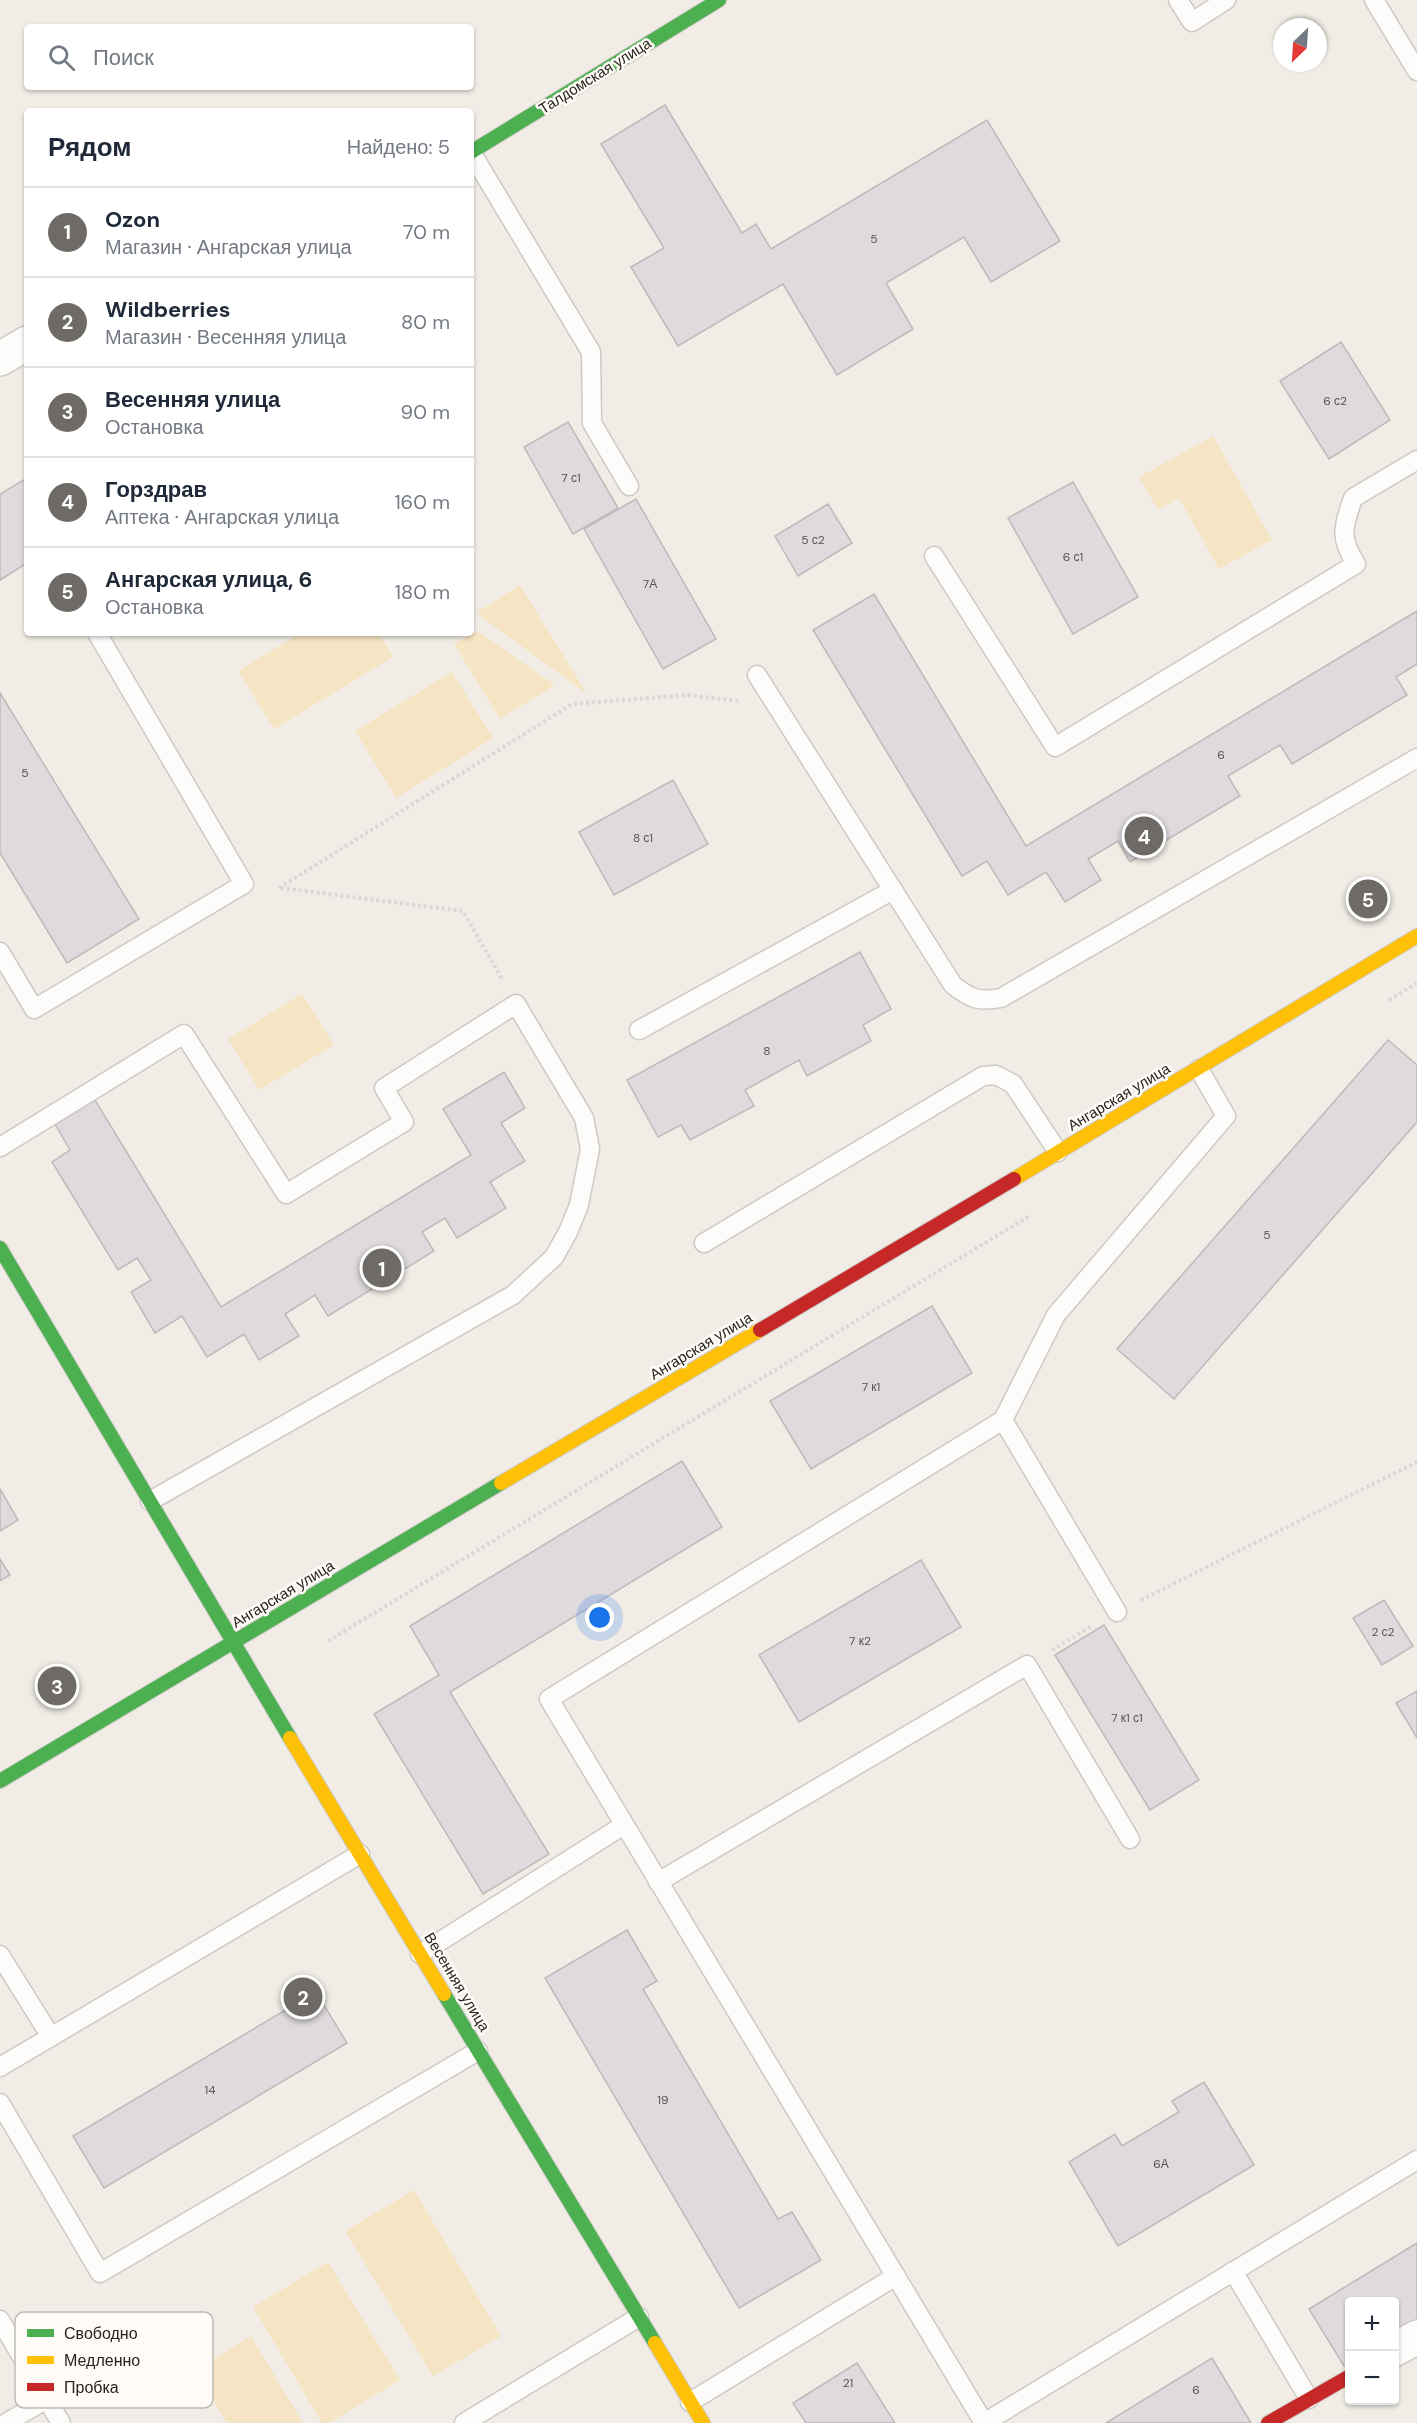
<!DOCTYPE html>
<html lang="ru">
<head>
<meta charset="utf-8">
<style>
	body { margin:0; font-family:"DM Sans",sans-serif; background:#f2f2f3; color:#1f2937 }
	.controls { position:absolute; right:18px; bottom:18px; display:grid; overflow:hidden; border-radius:6px; box-shadow:0 2px 4px #0004 }
	.controls button { width:54px; height:54px; display:grid; place-items:center; padding:0; border:0; border-bottom:2px solid #e0e1e3; background:#fff; color:#1f2937; font:30px sans-serif }
	.compass { position:absolute; left:1273px; top:18px; width:54px; height:54px; border-radius:50%; background:#fff; box-shadow:0 2px 4px #0004; rotate:205deg }
	.you { position:absolute; left:600px; top:1618px; width:21px; height:21px; margin:-15px; border:4px solid #fff; border-radius:50%; background:#1a73e8; box-shadow:0 0 0 9px #1a73e833 }
	.badge { display:grid; place-items:center; width:39px; height:39px; border-radius:50%; background:#6e6a65; color:#fff; font-size:20px; font-weight:700 }
	.pin { position:absolute; translate:-50% -50%; border:3px solid #fff; box-shadow:0 2px 6px #0006 }
	.list { margin:0; padding:0; list-style:none }
	h2 { display:flex; justify-content:space-between; align-items:center; height:78px; margin:0; padding:0 24px; font-size:26px }
	h2 small { font-size:20px; font-weight:400; color:#747a83 }
	.list li { display:grid; grid-template-columns:39px 1fr auto; gap:18px; align-items:center; box-sizing:border-box; height:90px; padding:0 24px; border-top:2px solid #e0e1e3 }
	.list b { display:block; font-size:22px; white-space:nowrap }
	.list p { margin:0; font-size:20px; white-space:nowrap; color:#747a83 }
	.list em { font-size:20px; font-style:normal; color:#747a83 }
	.icon { flex:none; width:33px; height:33px; fill:none; stroke:currentColor; stroke-width:2; stroke-linecap:round; stroke-linejoin:round }
	.map { position:relative; flex:none; width:1417px; height:2423px; overflow:hidden }
	.search { position:absolute; background:#fff; box-shadow:0 2px 4px #0004; left:24px; top:24px; width:450px; height:66px; display:flex; align-items:center; gap:15px; box-sizing:border-box; padding:0 21px; border-radius:6px; color:#747a83; font-size:22px }
	.panel { position:absolute; background:#fff; box-shadow:0 2px 4px #0004; left:24px; top:108px; width:450px; height:528px; border-radius:6px }
	.map>svg:first-child { display:block }
</style>
</head>
<body>
<div class="map">
<svg width="1417" height="2423" viewBox="0 0 1417 2423">
	<rect width="100%" height="100%" fill="#f1ede6"/>
	<!-- green -->
	<g fill="#f6e5c4">
		<polygon points="1213,436 1272,540 1219,569 1179,498 1158,510 1139,477"/>
		<polygon points="520,585 587,694 476,613"/>
		<polygon points="477,631 555,685 500,719 454,644"/>
		<polygon points="301,633 379,633 393,657 274,729 238,671"/>
		<polygon points="452,672 493,738 396,798 355,731"/>
		<polygon points="302,994 334,1045 259,1090 228,1039"/>
		<polygon points="414,2190 501,2336 433,2376 345,2231"/>
		<polygon points="328,2262 400,2380 329,2423 322,2423 253,2307"/>
		<polygon points="251,2336 303,2423 227,2423 195,2370"/>
	</g>
	<!-- building -->
	<g fill="#dedade" stroke="#bdbab9" stroke-width="1.5">
		<polygon points="665,105 742,233 756,224 771,249 987,120 1060,241 991,282 964,237 886,283 913,329 837,375 783,284 678,346 631,267 664,248 601,144"/>
		<polygon points="1341,342 1390,420 1329,459 1280,381"/>
		<polygon points="568,422 618,508 573,534 524,447"/>
		<polygon points="27,478 27,563 0,580 0,494"/>
		<polygon points="1073,482 1138,597 1073,634 1008,518"/>
		<polygon points="636,499 716,639 663,669 584,529"/>
		<polygon points="828,504 852,543 798,576 775,536"/>
		<polygon points="874,594 1026,846 1417,611 1417,664 1396,677 1407,695 1292,764 1280,745 1228,776 1240,796 1130,862 1118,841 1088,859 1101,880 1065,902 1046,872 1008,895 987,861 962,876 813,630"/>
		<polygon points="0,693 139,919 67,963 0,853"/>
		<polygon points="673,780 708,844 614,895 579,832"/>
		<polygon points="860,952 891,1009 863,1025 871,1041 807,1076 799,1060 745,1090 754,1106 690,1140 681,1125 658,1137 627,1080"/>
		<polygon points="1388,1040 1417,1065 1417,1122 1174,1399 1117,1349"/>
		<polygon points="504,1072 525,1108 501,1123 525,1161 490,1182 506,1208 457,1238 445,1218 422,1232 434,1251 328,1316 315,1295 285,1314 299,1336 259,1360 244,1334 207,1357 182,1316 155,1333 131,1292 151,1280 137,1258 118,1270 52,1162 70,1150 55,1124 95,1100 221,1307 471,1155 443,1109"/>
		<polygon points="932,1306 972,1373 811,1469 770,1401"/>
		<polygon points="682,1461 722,1527 450,1692 549,1854 483,1894 374,1714 439,1675 410,1626"/>
		<polygon points="0,1489 18,1520 0,1531"/>
		<polygon points="0,1559 10,1575 0,1581"/>
		<polygon points="921,1560 961,1627 799,1722 759,1655"/>
		<polygon points="1384,1600 1413,1646 1382,1665 1353,1618"/>
		<polygon points="1104,1625 1199,1780 1150,1810 1055,1655"/>
		<polygon points="1417,1691 1417,1738 1396,1703"/>
		<polygon points="627,1930 657,1981 643,1989 778,2219 792,2212 821,2260 739,2308 545,1978"/>
		<polygon points="316,1992 347,2043 104,2188 73,2136"/>
		<polygon points="1204,2082 1254,2165 1118,2246 1069,2162 1115,2134 1122,2146 1179,2112 1172,2101"/>
		<polygon points="1417,2243 1417,2322 1394,2336 1394,2302 1350,2302 1350,2363 1344,2366 1309,2309"/>
		<polygon points="1212,2358 1251,2423 1106,2423"/>
		<polygon points="857,2363 895,2423 806,2423 793,2403"/>
	</g>
	<g fill="none" stroke-linecap="round" stroke-linejoin="round">
		<!-- lane casing -->
		<g stroke="#cdcac5" stroke-width="21">
			<g id="lane">
				<polyline points="1178,0 1192,22 1226,0"/>
				<polyline points="1374,0 1417,71"/>
				<polyline points="471,152 591,352 592,423 629,486"/>
				<path d="M934 556 1055 747 1356 564C1339 537 1343 528 1353 498L1417 460"/>
				<path d="M757 675 953 985C971 999 978 1002 1001 998L1417 758"/>
				<polyline points="0,952 34,1009 244,884 97,633"/>
				<polyline points="639,1030 893,890"/>
				<polyline points="1199,1069 1226,1116 1056,1315 1003,1420 549,1699 984,2423 1417,2160"/>
				<polyline points="0,1147 184,1034 286,1194 404,1122 384,1088 516,1004 584,1118 590,1149 579,1205 568,1232 554,1257 513,1295 150,1501"/>
				<polyline points="704,1243 983,1076 996,1075 1013,1084 1058,1152"/>
				<polyline points="1003,1420 1117,1612"/>
				<polyline points="658,1882 1027,1665 1130,1839"/>
				<polyline points="420,1954 624,1825"/>
				<polyline points="0,1955 51,2037"/>
				<polyline points="0,2067 360,1854"/>
				<polyline points="0,2103 100,2273 478,2051"/>
				<polyline points="1233,2271 1309,2399"/>
				<polyline points="0,2320 61,2423"/>
				<polyline points="690,2402 896,2276"/>
				<polyline points="6,2423 47,2399"/>
				<polyline points="464,2423 639,2317"/>
			</g>
		</g>
		<!-- street casing -->
		<g stroke="#cdcac5" stroke-width="36">
			<g id="street">
				<polyline points="0,359 27,343"/>
				<polyline points="1394,2350 1417,2337"/>
			</g>
		</g>
		<!-- fast casing -->
		<g stroke="#cdcac5" stroke-width="16">
			<g id="fast">
				<polyline points="471,152 719,0"/>
				<polyline points="0,1248 290,1738"/>
				<polyline points="0,1781 501,1483"/>
				<polyline points="444,1994 655,2343"/>
			</g>
		</g>
		<!-- slow casing -->
		<g stroke="#cdcac5" stroke-width="16">
			<g id="slow">
				<polyline points="1014,1179 1417,936"/>
				<polyline points="501,1483 760,1330"/>
				<polyline points="290,1738 444,1994"/>
				<polyline points="655,2343 703,2423"/>
			</g>
		</g>
		<!-- jam casing -->
		<g stroke="#cdcac5" stroke-width="16">
			<g id="jam">
				<polyline points="760,1330 1014,1179"/>
				<polyline points="1268,2423 1350,2376"/>
			</g>
		</g>
		<!-- path -->
		<g stroke="#d9d8d6" stroke-width="4" stroke-dasharray="3 3" stroke-linecap="butt">
			<polyline points="279,888 572,704 688,695 738,701"/>
			<polyline points="281,888 463,911 502,979"/>
			<polyline points="1389,1000 1417,983"/>
			<polyline points="1141,1600 1417,1462"/>
			<polyline points="328,1641 1031,1215"/>
			<polyline points="1052,1650 1092,1626"/>
		</g>
		<!-- lane -->
		<use href="#lane" stroke="#fdfcfb" stroke-width="18"/>
		<!-- street -->
		<use href="#street" stroke="#fdfcfb" stroke-width="33"/>
		<!-- fast -->
		<use href="#fast" stroke="#4caf50" stroke-width="14"/>
		<!-- slow -->
		<use href="#slow" stroke="#ffc107" stroke-width="14"/>
		<!-- jam -->
		<use href="#jam" stroke="#c62828" stroke-width="14"/>
	</g>
	<g text-anchor="middle" dominant-baseline="central" stroke-width="5" stroke-linejoin="round" paint-order="stroke">
		<!-- number labels -->
		<g font-size="12" fill="#585452">
			<text x="874" y="239">5</text>
			<text x="1335" y="401">6 с2</text>
			<text x="571" y="478">7 с1</text>
			<text x="813" y="540">5 с2</text>
			<text x="1073" y="557">6 с1</text>
			<text x="650" y="584">7А</text>
			<text x="1221" y="755">6</text>
			<text x="25" y="773">5</text>
			<text x="643" y="838">8 с1</text>
			<text x="767" y="1051">8</text>
			<text x="1267" y="1235">5</text>
			<text x="871" y="1387">7 к1</text>
			<text x="1383" y="1632">2 с2</text>
			<text x="860" y="1641">7 к2</text>
			<text x="1127" y="1718">7 к1 с1</text>
			<text x="210" y="2090">14</text>
			<text x="663" y="2100">19</text>
			<text x="1161" y="2164">6А</text>
			<text x="848" y="2383">21</text>
			<text x="1196" y="2390">6</text>
		</g>
		<!-- street labels -->
		<g font-size="15" fill="#272420" stroke="#fffcf7">
			<text transform="translate(595 76) rotate(-32)">Талдомская улица</text>
			<text transform="translate(1119 1097) rotate(-31)">Ангарская улица</text>
			<text transform="translate(701 1346) rotate(-31)">Ангарская улица</text>
			<text transform="translate(283 1594) rotate(-31)">Ангарская улица</text>
			<text transform="translate(457 1982) rotate(59)">Весенняя улица</text>
		</g>
	</g>
	<!-- legend -->
	<rect x="15" y="2312" width="198" height="96" rx="9" fill="#fffcf7" stroke="#bebbb6" stroke-width="1.5"/>
	<rect x="27" y="2329" width="27" height="8" fill="#4caf50"/>
	<rect x="27" y="2356" width="27" height="8" fill="#ffc107"/>
	<rect x="27" y="2383" width="27" height="8" fill="#c62828"/>
	<g font-size="16" fill="#272420">
		<text x="64" y="2339">Свободно</text>
		<text x="64" y="2366">Медленно</text>
		<text x="64" y="2393">Пробка</text>
	</g>
</svg>
<div class="controls">
<button>+</button>
<button>−</button>
</div>
<svg class="compass" viewBox="-18 -18 36 36"><path d="M0-13l5 13h-10z" fill="#e53935"/><path d="M0 13l5-13h-10z" fill="#747a83"/></svg>
<div class="you"></div>
<div class="pin badge" style="left:382px;top:1268px">1</div>
<div class="pin badge" style="left:303px;top:1997px">2</div>
<div class="pin badge" style="left:57px;top:1686px">3</div>
<div class="pin badge" style="left:1144px;top:836px">4</div>
<div class="pin badge" style="left:1368px;top:899px">5</div>
<div class="search"><svg class="icon" aria-label="search" viewBox="0 0 24 24"><circle cx="10" cy="10" r="6"/><path d="M15 15l6 6"/></svg>Поиск</div>
<section class="panel">
<h2>Рядом<small>Найдено: 5</small></h2>
<ul class="list">
<li><span class="badge">1</span><div><b>Ozon</b><p>Магазин · Ангарская улица</p></div><em>70 m</em></li>
<li><span class="badge">2</span><div><b>Wildberries</b><p>Магазин · Весенняя улица</p></div><em>80 m</em></li>
<li><span class="badge">3</span><div><b>Весенняя улица</b><p>Остановка</p></div><em>90 m</em></li>
<li><span class="badge">4</span><div><b>Горздрав</b><p>Аптека · Ангарская улица</p></div><em>160 m</em></li>
<li><span class="badge">5</span><div><b>Ангарская улица, 6</b><p>Остановка</p></div><em>180 m</em></li>
</ul>
</section>
</div>
</body>
</html>
